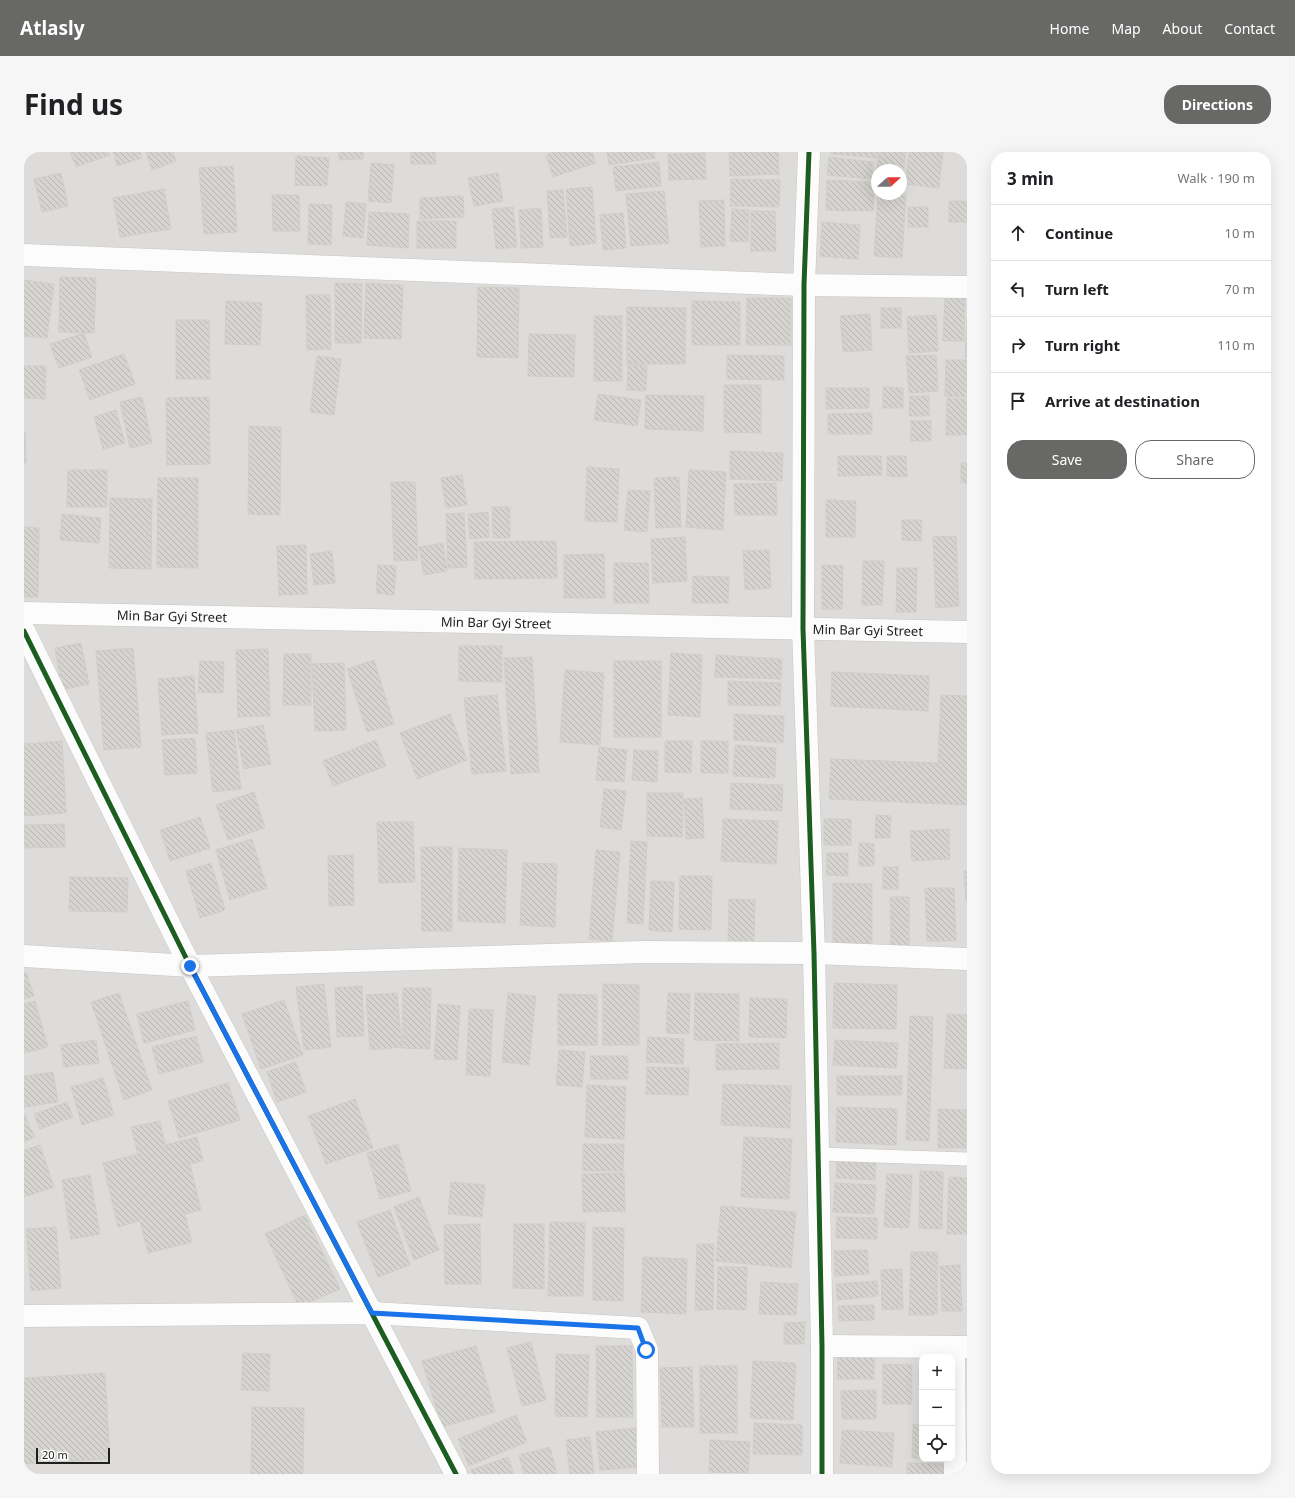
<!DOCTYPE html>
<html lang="en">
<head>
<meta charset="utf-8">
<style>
	body { margin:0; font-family:"Noto Sans",sans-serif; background:#f6f6f6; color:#202124 }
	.controls { position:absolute; right:12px; bottom:12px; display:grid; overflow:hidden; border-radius:8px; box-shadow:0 4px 16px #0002 }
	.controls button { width:36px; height:36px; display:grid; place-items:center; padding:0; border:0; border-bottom:1px solid #e0e0e0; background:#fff; color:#202124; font:20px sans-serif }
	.compass { position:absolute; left:847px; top:12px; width:36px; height:36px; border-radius:50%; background:#fff; box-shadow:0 4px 16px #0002; rotate:69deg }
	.scale { position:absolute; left:12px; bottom:10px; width:74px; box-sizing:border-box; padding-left:4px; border:2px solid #202020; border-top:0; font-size:11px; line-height:14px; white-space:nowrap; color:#202020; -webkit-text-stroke:3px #fff; paint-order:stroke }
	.stop { position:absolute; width:12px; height:12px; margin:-9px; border:3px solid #1a73e8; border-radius:50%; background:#fff }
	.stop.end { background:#1a73e8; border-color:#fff; box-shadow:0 1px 4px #0008 }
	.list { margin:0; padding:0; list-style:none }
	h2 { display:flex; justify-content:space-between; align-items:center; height:52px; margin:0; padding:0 16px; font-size:17px }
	h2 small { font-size:13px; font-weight:400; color:#757577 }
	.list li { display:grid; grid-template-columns:26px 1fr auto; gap:12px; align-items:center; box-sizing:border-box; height:56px; padding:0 16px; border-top:1px solid #e0e0e0 }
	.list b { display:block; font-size:15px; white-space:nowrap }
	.list em { font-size:13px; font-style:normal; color:#757577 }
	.actions { display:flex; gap:8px; padding:12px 16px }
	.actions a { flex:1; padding:9px 0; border:1px solid #686866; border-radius:16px; text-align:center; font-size:14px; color:#686866 }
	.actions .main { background:#686866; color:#fff }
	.icon { flex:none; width:22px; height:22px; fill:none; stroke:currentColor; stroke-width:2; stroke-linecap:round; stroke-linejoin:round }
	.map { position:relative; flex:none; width:943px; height:1322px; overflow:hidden; border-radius:16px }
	header { display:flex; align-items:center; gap:24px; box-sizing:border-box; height:56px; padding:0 20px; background:#686866; color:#fff }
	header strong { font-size:19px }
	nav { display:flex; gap:22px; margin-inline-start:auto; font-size:14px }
	.intro { display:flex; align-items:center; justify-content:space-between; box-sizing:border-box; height:96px; padding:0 24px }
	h1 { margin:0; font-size:28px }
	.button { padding:10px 18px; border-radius:16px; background:#686866; color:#fff; font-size:14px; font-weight:700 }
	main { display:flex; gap:24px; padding:0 24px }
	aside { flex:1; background:#fff; border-radius:16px; box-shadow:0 4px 16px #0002 }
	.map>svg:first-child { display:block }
</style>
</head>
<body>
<header>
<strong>Atlasly</strong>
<nav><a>Home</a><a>Map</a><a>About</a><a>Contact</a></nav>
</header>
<div class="intro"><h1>Find us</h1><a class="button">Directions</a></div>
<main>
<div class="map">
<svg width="943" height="1322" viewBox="0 0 943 1322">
	<defs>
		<pattern id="building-back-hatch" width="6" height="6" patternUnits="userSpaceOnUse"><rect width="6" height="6" fill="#d6d4d1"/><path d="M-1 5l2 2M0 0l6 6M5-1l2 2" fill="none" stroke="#b7b6b3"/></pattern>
	</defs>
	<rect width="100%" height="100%" fill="#eeede8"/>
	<!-- residential -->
	<path fill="#dddcda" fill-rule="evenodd" d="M0 0H943V1322H0ZM853 18H877V42H853ZM898 1205H928V1307H898Z"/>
	<!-- building -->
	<g fill="url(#building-back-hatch)" stroke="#d1cec9">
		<polygon points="46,0 84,0 86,3 52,15"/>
		<polygon points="89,0 116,0 118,6 93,14"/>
		<polygon points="122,0 149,0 152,9 128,18"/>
		<polygon points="315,0 339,0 339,7 315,8"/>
		<polygon points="387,0 411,0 412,12 387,12"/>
		<polygon points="530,0 568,0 572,11 529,25 522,3"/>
		<polygon points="583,0 630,0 631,6 585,13"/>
		<polygon points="705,0 754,0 755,22 706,24"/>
		<polygon points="807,0 854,0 854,6 807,2"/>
		<polygon points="855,0 882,0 879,26 877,26 877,18 853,18"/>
		<polygon points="885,0 919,0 915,36 881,32"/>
		<polygon points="681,1 682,27 645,28 644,2"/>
		<polygon points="272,4 305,6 303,34 271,33"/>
		<polygon points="805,5 849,10 848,27 803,23"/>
		<polygon points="635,10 637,34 592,39 589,15"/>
		<polygon points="347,11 370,13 367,51 344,49"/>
		<polygon points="209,14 213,80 180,82 175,16"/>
		<polygon points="37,21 44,54 18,60 10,27"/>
		<polygon points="474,21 479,49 450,54 444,26"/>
		<polygon points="707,27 756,28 755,55 706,54"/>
		<polygon points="803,28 850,30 849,59 802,58"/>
		<polygon points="568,35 572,91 546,94 542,37"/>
		<polygon points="140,37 147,77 96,85 89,46"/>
		<polygon points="539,38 543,85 526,86 523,39"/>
		<polygon points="640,39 645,91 607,94 602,42"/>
		<polygon points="854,42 882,42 878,106 850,104"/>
		<polygon points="248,43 275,43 276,79 249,79"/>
		<polygon points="439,44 440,65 396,67 396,46"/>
		<polygon points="700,48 701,94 677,95 675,49"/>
		<rect x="925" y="49" width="18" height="21"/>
		<polygon points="322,50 342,52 339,86 319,84"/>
		<polygon points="285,52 308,53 307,93 284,92"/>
		<polygon points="489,55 493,95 472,97 468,57"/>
		<rect x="884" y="55" width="20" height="20"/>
		<polygon points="517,56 519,95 497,96 495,58"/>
		<polygon points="708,57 725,58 724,90 706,89"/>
		<polygon points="727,59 751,59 752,99 727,99"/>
		<polygon points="345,60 385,62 384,96 343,93"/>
		<polygon points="599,61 602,96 579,98 576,63"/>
		<rect x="393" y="69" width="39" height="27"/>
		<polygon points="798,70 836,73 834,107 796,104"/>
		<polygon points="36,125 72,126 70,181 35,180"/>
		<polygon points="0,128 30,132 23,186 0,184"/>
		<polygon points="311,131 338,132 337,191 311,191"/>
		<polygon points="342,131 379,133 377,187 340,186"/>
		<polygon points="454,135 495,136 494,206 453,205"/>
		<polygon points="282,143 306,143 307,197 283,198"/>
		<polygon points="941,145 940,189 919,189 921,146"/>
		<polygon points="723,146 767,146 767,193 722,193"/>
		<polygon points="202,149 238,151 236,193 201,192"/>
		<polygon points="668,149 716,150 716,193 668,193"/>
		<polygon points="603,155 662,156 661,212 603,212"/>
		<rect x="857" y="156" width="20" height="20"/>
		<polygon points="846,162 848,198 819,200 816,164"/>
		<polygon points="912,163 914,199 885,201 883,165"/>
		<rect x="570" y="164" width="28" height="65"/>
		<polygon points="943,165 943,206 941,206"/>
		<polygon points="152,168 185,168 186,227 152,227"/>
		<polygon points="60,181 68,205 35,216 26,192"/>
		<polygon points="505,182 551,183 550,225 504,224"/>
		<polygon points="100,202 111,232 66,248 55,218"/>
		<polygon points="703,203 760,204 760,228 703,227"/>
		<polygon points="912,203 914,239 885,241 882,204"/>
		<polygon points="293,204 317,207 310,263 286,260"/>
		<polygon points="922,208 943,208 943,245 921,244"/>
		<polygon points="604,213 623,214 622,239 603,238"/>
		<polygon points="0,214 22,214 21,247 0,246"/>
		<polygon points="700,233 737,233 737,281 700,280"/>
		<polygon points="859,235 879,236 879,256 859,256"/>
		<polygon points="802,236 845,236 845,256 802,257"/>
		<polygon points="574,242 617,248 613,274 570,268"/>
		<polygon points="622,243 680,244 679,279 621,277"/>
		<polygon points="886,244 905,244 905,264 885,264"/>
		<polygon points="118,245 128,291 106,296 96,250"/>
		<polygon points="185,245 186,312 143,313 142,246"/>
		<polygon points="923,246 943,247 943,283 922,283"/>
		<polygon points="92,258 101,291 79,297 70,265"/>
		<polygon points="848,261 848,282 804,282 804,262"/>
		<rect x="887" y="269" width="20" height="20"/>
		<polygon points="225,274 257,275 256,363 224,362"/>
		<polygon points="0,280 1,280 2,311 0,311"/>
		<polygon points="706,299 759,301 758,329 706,327"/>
		<polygon points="814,304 857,304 858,323 814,324"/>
		<polygon points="863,304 882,304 883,325 863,324"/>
		<rect x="937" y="311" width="6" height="20"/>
		<polygon points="563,315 595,317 593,370 561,369"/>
		<polygon points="44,318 83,318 83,355 43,355"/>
		<polygon points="665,318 702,320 699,378 662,375"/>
		<polygon points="438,323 443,353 422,356 417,326"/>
		<polygon points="655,325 657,375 632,376 630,326"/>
		<polygon points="134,326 174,326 174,416 133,415"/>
		<polygon points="367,330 391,330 394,408 370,409"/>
		<polygon points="752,331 753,363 711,363 710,332"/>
		<polygon points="604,338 626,339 623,380 600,378"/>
		<polygon points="86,346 128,347 127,417 85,416"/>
		<polygon points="802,348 832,349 831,385 802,385"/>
		<polygon points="468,355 486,355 486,386 469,386"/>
		<polygon points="464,360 465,385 446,387 444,362"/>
		<polygon points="440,361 443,415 424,416 422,362"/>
		<polygon points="38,362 77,366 75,391 36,388"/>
		<polygon points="878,368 898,368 897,389 878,388"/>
		<polygon points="0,375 15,376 14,445 0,445"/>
		<polygon points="932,384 935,454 912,456 909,385"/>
		<polygon points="661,385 663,429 629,431 627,387"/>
		<polygon points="532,389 533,426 451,427 450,390"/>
		<polygon points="419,391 423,419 400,423 395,395"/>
		<polygon points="282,393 283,442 255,443 253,394"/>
		<polygon points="745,398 747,436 721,438 719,399"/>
		<polygon points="308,399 311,431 290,433 286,402"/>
		<polygon points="580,402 581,446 540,446 540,403"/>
		<polygon points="839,409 860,409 858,453 838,453"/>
		<polygon points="590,411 624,411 625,451 590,451"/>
		<polygon points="354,413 372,414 370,443 352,441"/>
		<polygon points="798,413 819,414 818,457 798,457"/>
		<polygon points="873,416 893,416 892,460 872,460"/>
		<polygon points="669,424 705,425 704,451 668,451"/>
		<polygon points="57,491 65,532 38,538 31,496"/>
		<polygon points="435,494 478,494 478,530 435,529"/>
		<polygon points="109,496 117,595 80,598 72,499"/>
		<polygon points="244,497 246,564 214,565 212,498"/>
		<polygon points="647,501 678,503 676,565 644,563"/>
		<polygon points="260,502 287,502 287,553 259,553"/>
		<polygon points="692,503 758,507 757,527 691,525"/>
		<polygon points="508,505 515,620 487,622 480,506"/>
		<polygon points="350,508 370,572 343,580 323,517"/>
		<polygon points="176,509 200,510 199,541 174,540"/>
		<rect x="590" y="509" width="47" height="76"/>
		<polygon points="320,511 322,578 291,579 288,512"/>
		<polygon points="541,518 580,521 576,593 536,590"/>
		<polygon points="808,520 905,524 904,559 807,554"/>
		<polygon points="170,524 174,581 138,583 134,527"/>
		<polygon points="704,529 757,531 756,554 704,553"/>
		<polygon points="473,543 482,619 448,622 440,546"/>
		<polygon points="917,543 943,544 943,653 805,647 807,607 914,611"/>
		<polygon points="426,562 443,608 393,627 376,581"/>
		<polygon points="710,562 760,564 759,591 710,588"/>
		<polygon points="239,573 247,612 220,617 212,578"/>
		<polygon points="210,578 217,637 189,640 182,581"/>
		<polygon points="171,586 173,621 141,623 138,588"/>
		<polygon points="352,588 362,614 309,634 299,609"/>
		<polygon points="38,589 42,661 0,664 0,592"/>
		<polygon points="641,589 668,589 667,621 641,620"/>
		<rect x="677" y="589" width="27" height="32"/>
		<polygon points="711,593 752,596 751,626 709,624"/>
		<polygon points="575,595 603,598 600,630 572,628"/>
		<polygon points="610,598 634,599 633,630 608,628"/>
		<polygon points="707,631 759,633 758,659 706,657"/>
		<polygon points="580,637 602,639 597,678 576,675"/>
		<polygon points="230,640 241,676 204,688 192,653"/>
		<polygon points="623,641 659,641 658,685 623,684"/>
		<polygon points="678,646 680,686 662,687 660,647"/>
		<polygon points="852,663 867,664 866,686 851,686"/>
		<polygon points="176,665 186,696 146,709 136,678"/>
		<polygon points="699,667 754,669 752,712 697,709"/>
		<rect x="800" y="667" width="27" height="26"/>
		<polygon points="353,670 389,670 391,730 355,731"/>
		<polygon points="40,672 41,695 0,696 0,673"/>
		<polygon points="925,677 926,707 888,709 886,679"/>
		<polygon points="228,687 243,736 206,748 192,698"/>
		<polygon points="607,689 623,690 619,772 603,771"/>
		<polygon points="835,691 850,692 850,714 835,714"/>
		<polygon points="397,695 428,695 428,779 398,779"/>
		<polygon points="435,696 483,698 481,771 434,769"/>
		<polygon points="572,698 596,700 588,789 565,787"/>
		<polygon points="803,701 824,701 824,724 802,723"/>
		<polygon points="329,703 330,753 305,754 304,704"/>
		<polygon points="187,711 201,758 176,766 162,719"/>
		<polygon points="499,711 533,712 531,775 496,773"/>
		<rect x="859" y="715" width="15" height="22"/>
		<polygon points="940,719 943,719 943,749 942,749"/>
		<polygon points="656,724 688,724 687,778 655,777"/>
		<polygon points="46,725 104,726 103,760 45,759"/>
		<polygon points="627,729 650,730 648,780 625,778"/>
		<polygon points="809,731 848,732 848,792 809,791"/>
		<polygon points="901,736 930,736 932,789 903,789"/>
		<polygon points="866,745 885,745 885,797 867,797"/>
		<polygon points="705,747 731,748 730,792 704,791"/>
		<polygon points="2,820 10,844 0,847 0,821"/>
		<polygon points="810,831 873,833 872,877 809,876"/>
		<polygon points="300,832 307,895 280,898 272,835"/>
		<polygon points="579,832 615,833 615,893 579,893"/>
		<polygon points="338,834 340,884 313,885 311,836"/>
		<polygon points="379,836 407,836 406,897 378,896"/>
		<polygon points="95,841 128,938 100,948 67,850"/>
		<polygon points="373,841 378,895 346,898 342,843"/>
		<polygon points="484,841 512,844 505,913 478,910"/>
		<polygon points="644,841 666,842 665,882 642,881"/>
		<polygon points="671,841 715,842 715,889 670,888"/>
		<polygon points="534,842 573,843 573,893 534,893"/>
		<polygon points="726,846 763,847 762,886 725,885"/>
		<polygon points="260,848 279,903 237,917 218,862"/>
		<polygon points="11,849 24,895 0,901 0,852"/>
		<polygon points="164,849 171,878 120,891 113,862"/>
		<polygon points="414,852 436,854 433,908 410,907"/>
		<polygon points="445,857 469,858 466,924 442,923"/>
		<polygon points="923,862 943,863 943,917 920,916"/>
		<polygon points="886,864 909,865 905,989 882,988"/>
		<polygon points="172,884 179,910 135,922 128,895"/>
		<polygon points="624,885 660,887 659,912 622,910"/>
		<polygon points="72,888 75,911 40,915 37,893"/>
		<polygon points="811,888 874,891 872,916 809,913"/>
		<polygon points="755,891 755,917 692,918 692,892"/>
		<polygon points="535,898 561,900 558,935 532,933"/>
		<polygon points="566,904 604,904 604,927 567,927"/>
		<polygon points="272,910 282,940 253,950 243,920"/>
		<polygon points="623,915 665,916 664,943 622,942"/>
		<polygon points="29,920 34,950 0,955 0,924"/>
		<rect x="813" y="924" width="65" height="19"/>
		<polygon points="79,926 90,963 58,973 47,935"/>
		<polygon points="204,931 216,968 155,986 144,949"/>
		<polygon points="699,932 767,934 766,976 697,973"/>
		<polygon points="563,933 602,935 600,987 561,985"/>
		<polygon points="331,947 349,996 302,1012 284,964"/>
		<polygon points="43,950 49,965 16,977 10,962"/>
		<polygon points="813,955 873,957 872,993 812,990"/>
		<polygon points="914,957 942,958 942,996 914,996"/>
		<polygon points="0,962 11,985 0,990"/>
		<polygon points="136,969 141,993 173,985 179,1009 166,1012 177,1058 161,1062 168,1090 124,1101 116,1069 94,1075 79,1011 114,1002 107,975"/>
		<polygon points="720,985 768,987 765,1047 717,1045"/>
		<polygon points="374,992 387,1039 356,1047 343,1001"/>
		<polygon points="559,992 600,992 599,1019 559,1019"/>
		<polygon points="16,993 30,1035 0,1045 0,998"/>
		<polygon points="813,1009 852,1011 851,1028 812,1026"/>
		<polygon points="896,1019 919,1020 918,1077 895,1076"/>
		<polygon points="600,1021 601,1059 559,1060 558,1022"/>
		<polygon points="863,1022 888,1023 885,1076 860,1075"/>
		<polygon points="66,1023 76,1082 47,1087 38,1028"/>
		<polygon points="925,1025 943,1026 943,1082 923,1082"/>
		<polygon points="427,1030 461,1033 458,1065 424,1062"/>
		<polygon points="811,1031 852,1033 850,1062 809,1060"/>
		<polygon points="395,1045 415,1098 390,1108 370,1055"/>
		<polygon points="697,1054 772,1060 767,1116 692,1109"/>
		<polygon points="366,1058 386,1113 354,1125 333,1070"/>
		<polygon points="281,1063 316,1137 275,1155 241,1082"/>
		<polygon points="813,1065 853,1066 853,1087 812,1086"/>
		<polygon points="526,1070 561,1071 559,1144 524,1144"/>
		<polygon points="456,1072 457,1132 421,1132 420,1073"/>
		<polygon points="490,1072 520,1072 520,1137 489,1136"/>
		<polygon points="32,1075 37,1136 7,1139 2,1077"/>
		<polygon points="569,1075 600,1076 599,1149 569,1148"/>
		<polygon points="673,1092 690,1092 689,1158 671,1158"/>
		<polygon points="843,1098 845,1122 811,1124 810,1099"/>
		<polygon points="887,1100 914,1100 913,1162 886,1160"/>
		<polygon points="887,1103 912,1104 910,1163 885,1163"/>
		<polygon points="619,1105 663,1107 662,1162 617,1160"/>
		<polygon points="936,1113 938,1159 918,1159 916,1114"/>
		<polygon points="694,1115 723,1115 722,1158 693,1157"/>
		<polygon points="878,1117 879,1157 858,1158 857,1118"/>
		<polygon points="853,1129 854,1144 813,1148 812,1132"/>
		<polygon points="737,1130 774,1132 772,1163 735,1162"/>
		<polygon points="850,1153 850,1168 815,1169 814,1154"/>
		<polygon points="781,1170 780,1192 760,1192 760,1171"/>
		<polygon points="507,1190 522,1248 498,1254 483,1196"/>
		<polygon points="452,1194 471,1260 418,1275 398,1209"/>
		<polygon points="572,1194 608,1194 609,1265 573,1265"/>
		<polygon points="219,1201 246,1202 245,1239 217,1238"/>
		<polygon points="532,1202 565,1203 563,1265 531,1264"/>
		<polygon points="814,1204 850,1205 850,1227 813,1227"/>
		<polygon points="729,1209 772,1211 769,1268 726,1266"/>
		<polygon points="859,1212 888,1213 888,1252 859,1252"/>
		<rect x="676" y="1214" width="37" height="67"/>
		<polygon points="668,1215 670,1275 638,1275 636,1216"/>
		<polygon points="81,1221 86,1307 0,1312 0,1226"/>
		<polygon points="895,1221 898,1221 898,1267 897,1267"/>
		<polygon points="852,1238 852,1267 818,1267 817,1239"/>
		<polygon points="228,1255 280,1256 279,1322 227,1322"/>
		<polygon points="492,1263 503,1290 445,1314 434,1287"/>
		<polygon points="730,1271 778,1273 778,1303 729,1302"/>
		<polygon points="889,1272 898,1273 898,1307 888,1306"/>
		<polygon points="612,1276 615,1315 576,1318 572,1280"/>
		<polygon points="818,1278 870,1281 868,1315 816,1311"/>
		<polygon points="566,1285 570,1322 546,1322 542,1288"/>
		<polygon points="686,1288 726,1290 724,1321 685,1320"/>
		<polygon points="526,1295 533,1322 500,1322 495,1303"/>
		<polygon points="484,1305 490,1322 449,1322 447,1318"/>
		<polygon points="883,1311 925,1312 925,1322 883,1322"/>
	</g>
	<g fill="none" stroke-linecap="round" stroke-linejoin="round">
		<!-- lane casing -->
		<g stroke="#c7c6c4" stroke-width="14">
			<polyline id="lane" points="794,1002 943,1007"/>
		</g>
		<!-- street casing -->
		<g stroke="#c7c6c4" stroke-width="23">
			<g id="street">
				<polyline points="785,0 780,133 779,477 790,801 798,1194 798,1322"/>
				<polyline points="0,103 780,133 943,135"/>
				<path id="s1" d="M0 461 943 480"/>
				<polyline points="0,479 166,814 432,1322"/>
				<polyline points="0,804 166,814 620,800 790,801 943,807"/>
				<polyline points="0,1164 348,1161 614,1176 623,1198 624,1322"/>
				<polyline points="798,1194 943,1195"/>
				<polyline points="930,1195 931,1322"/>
			</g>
		</g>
		<!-- lane -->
		<use href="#lane" stroke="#fcfcfc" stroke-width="13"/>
		<!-- street -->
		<use href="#street" stroke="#fcfcfc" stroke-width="22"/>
		<!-- cycleway casing -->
		<g stroke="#fff" stroke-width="8">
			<g id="cycleway">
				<polyline points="785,0 780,133 779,477 790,801 798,1194 798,1322"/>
				<polyline points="0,479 166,814 432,1322"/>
			</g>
		</g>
		<!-- cycleway -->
		<use href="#cycleway" stroke="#1b5e20" stroke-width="5"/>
	</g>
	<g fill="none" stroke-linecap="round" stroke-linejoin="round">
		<!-- route -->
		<polyline stroke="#1a73e8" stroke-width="5" points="166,814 348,1161 614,1176 622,1198"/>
	</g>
	<g text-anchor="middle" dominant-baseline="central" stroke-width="4" stroke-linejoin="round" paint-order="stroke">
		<!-- street labels -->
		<g font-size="13" fill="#202020" stroke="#fff">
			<text stroke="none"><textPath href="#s1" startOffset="148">Min Bar Gyi Street</textPath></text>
			<text stroke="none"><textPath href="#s1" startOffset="472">Min Bar Gyi Street</textPath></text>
			<text stroke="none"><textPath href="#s1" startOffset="844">Min Bar Gyi Street</textPath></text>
		</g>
	</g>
</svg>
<div class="controls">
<button>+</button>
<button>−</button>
<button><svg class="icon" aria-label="locate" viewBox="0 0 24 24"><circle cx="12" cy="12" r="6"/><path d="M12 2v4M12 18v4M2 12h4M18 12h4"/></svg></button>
</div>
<svg class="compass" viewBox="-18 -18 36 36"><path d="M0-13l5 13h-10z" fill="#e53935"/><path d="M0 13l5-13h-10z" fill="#757577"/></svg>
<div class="scale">20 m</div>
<div class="stop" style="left:622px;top:1198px"></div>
<div class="stop end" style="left:166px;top:814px"></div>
</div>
<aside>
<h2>3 min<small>Walk · 190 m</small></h2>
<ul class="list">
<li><svg class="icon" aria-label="ahead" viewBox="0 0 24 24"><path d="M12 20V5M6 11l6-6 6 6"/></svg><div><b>Continue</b></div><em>10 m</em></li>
<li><svg class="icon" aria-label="left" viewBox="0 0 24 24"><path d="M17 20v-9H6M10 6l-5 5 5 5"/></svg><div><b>Turn left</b></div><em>70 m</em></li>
<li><svg class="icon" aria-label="right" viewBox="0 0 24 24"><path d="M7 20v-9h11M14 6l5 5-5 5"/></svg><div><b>Turn right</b></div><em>110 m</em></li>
<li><svg class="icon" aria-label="arrive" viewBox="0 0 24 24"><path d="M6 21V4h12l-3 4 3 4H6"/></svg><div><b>Arrive at destination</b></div></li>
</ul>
<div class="actions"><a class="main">Save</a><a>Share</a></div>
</aside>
</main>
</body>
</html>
